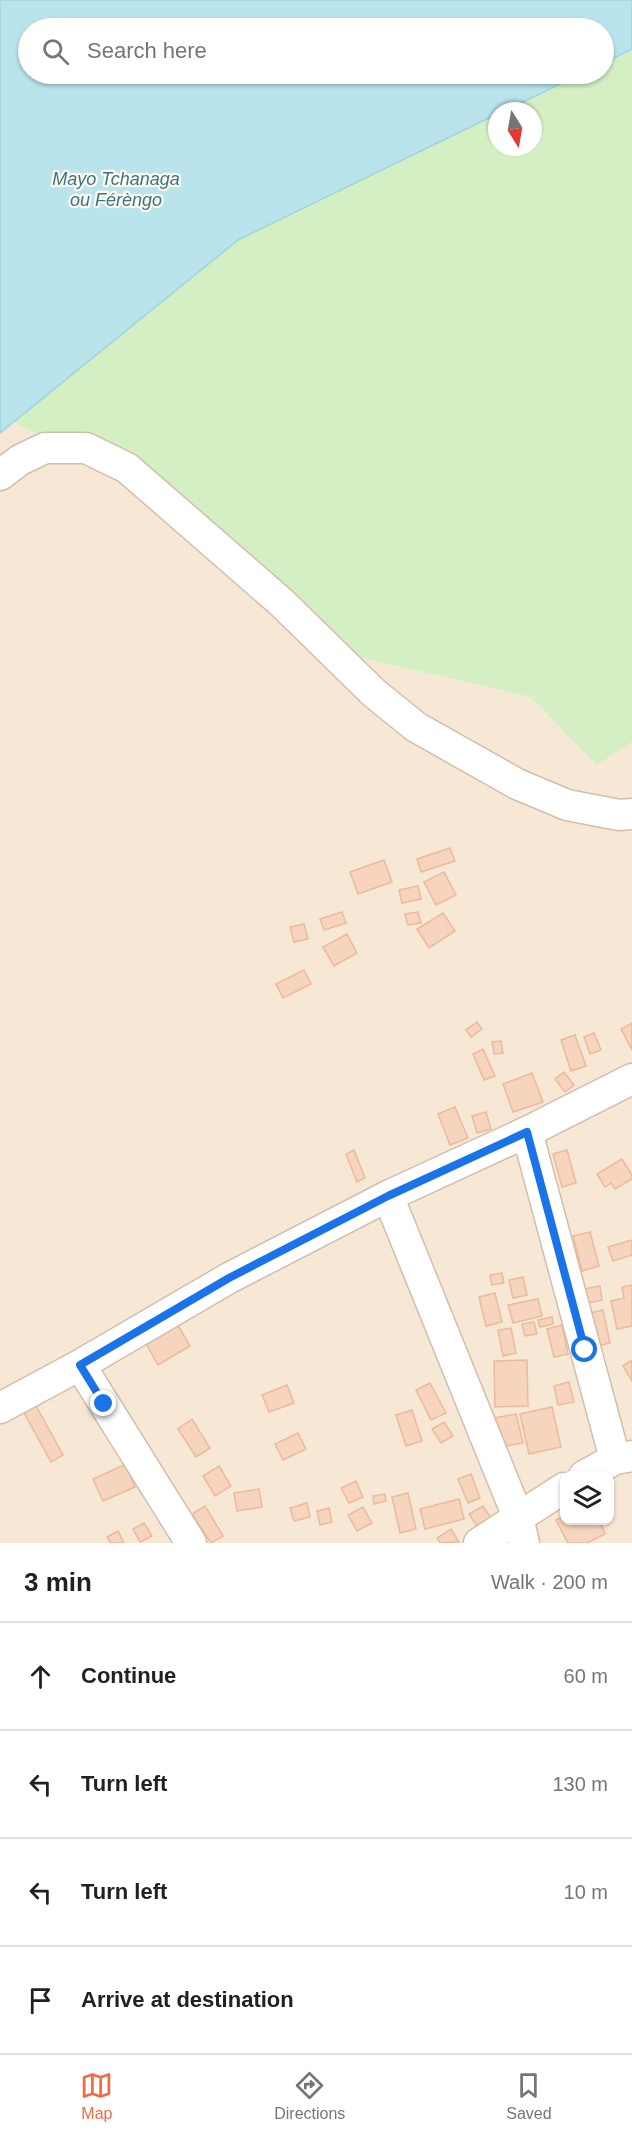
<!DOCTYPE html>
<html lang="en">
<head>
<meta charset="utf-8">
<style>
	body { margin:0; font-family:Helvetica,sans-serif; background:#f6f6f6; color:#202124 }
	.controls { position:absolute; right:18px; bottom:18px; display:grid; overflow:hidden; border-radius:12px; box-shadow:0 2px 4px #0004 }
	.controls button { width:54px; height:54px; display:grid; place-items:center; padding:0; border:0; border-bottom:2px solid #e0e0e0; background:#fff; color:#202124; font:30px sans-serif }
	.compass { position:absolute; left:488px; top:102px; width:54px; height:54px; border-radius:50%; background:#fff; box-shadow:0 2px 4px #0004; rotate:169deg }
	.stop { position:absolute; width:18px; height:18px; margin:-14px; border:4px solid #1a73e8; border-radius:50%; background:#fff }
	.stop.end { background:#1a73e8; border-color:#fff; box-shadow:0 2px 6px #0008 }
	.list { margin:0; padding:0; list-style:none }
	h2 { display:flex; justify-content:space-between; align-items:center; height:78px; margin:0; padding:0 24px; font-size:26px }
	h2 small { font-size:20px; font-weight:400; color:#757577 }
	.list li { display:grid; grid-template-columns:39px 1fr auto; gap:18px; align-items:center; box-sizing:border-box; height:108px; padding:0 24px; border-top:2px solid #e0e0e0 }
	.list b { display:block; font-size:22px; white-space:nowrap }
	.list em { font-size:20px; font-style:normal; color:#757577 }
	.icon { flex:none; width:33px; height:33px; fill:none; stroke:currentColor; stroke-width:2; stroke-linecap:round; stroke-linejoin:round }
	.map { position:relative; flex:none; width:632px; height:1543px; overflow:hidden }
	.search { position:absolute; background:#fff; box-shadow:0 2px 4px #0004; left:18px; right:18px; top:18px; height:66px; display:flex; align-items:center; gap:15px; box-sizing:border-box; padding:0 21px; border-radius:33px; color:#757577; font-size:22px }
	.sheet { height:510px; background:#fff }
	nav { display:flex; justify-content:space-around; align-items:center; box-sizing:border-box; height:84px; border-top:2px solid #e0e0e0; background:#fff; font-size:16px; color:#757577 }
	nav a { display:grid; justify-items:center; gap:3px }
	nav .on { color:#f46a42 }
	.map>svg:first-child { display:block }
</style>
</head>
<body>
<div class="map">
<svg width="632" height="1543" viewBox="0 0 632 1543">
	<rect width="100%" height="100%" fill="#fef6e9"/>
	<!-- residential -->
	<path fill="#f7e8d6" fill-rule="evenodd" d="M13 422 143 486 310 646 530 697 597 765 632 742V1543H0V433ZM564 1476H610V1520H564Z"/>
	<!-- green -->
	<polygon fill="#d5efc4" points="632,49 632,742 597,765 530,697 310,646 143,486 13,422 238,240 497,114 497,147 533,147 533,111 504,111 581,74 604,74 604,63"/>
	<!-- water -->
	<polygon fill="#bae4eb" stroke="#9fd4de" stroke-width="1.5" points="0,0 632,0 632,49 604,63 604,28 28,28 28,74 581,74 504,111 497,111 497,114 238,240 0,433"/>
	<!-- building -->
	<g fill="#f7d4bd" stroke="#ebba9c" stroke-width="1.5">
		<polygon points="450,848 455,861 421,872 417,859"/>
		<polygon points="384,860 392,882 358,894 350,872"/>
		<polygon points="444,872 456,895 436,905 424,882"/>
		<polygon points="418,886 421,899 402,903 399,890"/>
		<polygon points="342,912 346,923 324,930 320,919"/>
		<polygon points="418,912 421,923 408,925 405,914"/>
		<polygon points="443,913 455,931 429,948 417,929"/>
		<polygon points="304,924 308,939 294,942 290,927"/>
		<polygon points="347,934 357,953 334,966 323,947"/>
		<polygon points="304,970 311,984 283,998 276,984"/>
		<polygon points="477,1022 482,1029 471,1037 466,1030"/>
		<polygon points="632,1023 632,1050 621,1029"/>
		<polygon points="594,1033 601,1050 590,1054 584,1037"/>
		<polygon points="575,1035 586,1066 571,1071 561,1040"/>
		<polygon points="501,1041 503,1053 494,1054 492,1042"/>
		<polygon points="483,1049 495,1076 484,1080 473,1054"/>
		<polygon points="564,1072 574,1085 565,1092 555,1079"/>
		<polygon points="532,1073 543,1102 513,1112 503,1084"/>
		<polygon points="455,1107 468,1138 450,1145 438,1114"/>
		<polygon points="486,1112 491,1129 477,1133 472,1116"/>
		<polygon points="354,1150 365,1178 357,1182 346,1154"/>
		<polygon points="567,1150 576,1183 562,1187 553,1154"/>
		<polygon points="622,1159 632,1175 632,1179 615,1189 611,1183 605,1187 597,1174"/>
		<polygon points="590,1232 599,1266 582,1271 573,1236"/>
		<polygon points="632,1240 632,1255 613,1261 608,1247"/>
		<polygon points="502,1273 504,1283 492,1285 490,1275"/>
		<polygon points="523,1277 527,1295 513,1298 509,1280"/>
		<polygon points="632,1285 632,1326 617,1329 611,1301 624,1298 622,1287"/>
		<polygon points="600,1286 602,1300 588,1303 584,1289"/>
		<polygon points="495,1293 502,1322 486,1326 479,1297"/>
		<polygon points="538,1299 542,1316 513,1323 508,1305"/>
		<polygon points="603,1310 610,1343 597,1346 590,1313"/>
		<polygon points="552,1317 553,1324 540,1327 538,1320"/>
		<polygon points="176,1322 190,1346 158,1365 144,1340"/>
		<polygon points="534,1322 537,1334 525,1336 522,1324"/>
		<polygon points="562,1325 568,1354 554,1357 547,1329"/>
		<polygon points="511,1328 516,1353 503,1356 498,1330"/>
		<polygon points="527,1360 528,1406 495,1407 494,1361"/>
		<polygon points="632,1360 632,1381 623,1366"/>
		<polygon points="569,1382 574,1402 558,1405 554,1386"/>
		<polygon points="430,1383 446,1413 431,1420 416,1390"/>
		<polygon points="287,1385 294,1403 269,1412 262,1395"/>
		<polygon points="35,1404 63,1455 51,1462 23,1411"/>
		<polygon points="552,1407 561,1447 529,1454 520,1414"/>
		<polygon points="412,1410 422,1441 406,1446 396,1415"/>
		<polygon points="516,1414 523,1443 500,1447 494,1418"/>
		<polygon points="192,1419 210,1448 196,1457 178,1429"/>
		<polygon points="444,1422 453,1436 441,1443 432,1429"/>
		<polygon points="298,1433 306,1449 283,1460 275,1444"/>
		<polygon points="126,1464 135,1487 103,1501 93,1479"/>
		<polygon points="219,1466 231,1486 215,1496 203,1476"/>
		<polygon points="471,1474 480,1498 468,1503 458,1479"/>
		<polygon points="356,1481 363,1497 349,1503 341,1488"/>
		<polygon points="259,1489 262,1507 237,1511 234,1493"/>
		<polygon points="408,1493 416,1529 400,1533 392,1497"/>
		<polygon points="385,1494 386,1501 374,1504 373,1496"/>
		<polygon points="459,1499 464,1519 425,1529 420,1509"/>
		<polygon points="307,1503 310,1517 294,1521 290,1508"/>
		<polygon points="205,1506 223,1536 211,1543 192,1514"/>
		<polygon points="483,1506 493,1521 479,1529 469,1514"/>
		<polygon points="363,1507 372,1523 357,1531 348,1515"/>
		<polygon points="329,1508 332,1522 320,1525 317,1511"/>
		<polygon points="564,1516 564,1520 599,1520 605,1534 587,1543 568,1543 556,1520"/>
		<polygon points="144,1523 152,1536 140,1542 133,1529"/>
		<polygon points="451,1529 459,1542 440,1543 437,1538"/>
		<polygon points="118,1531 124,1543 111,1543 107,1537"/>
	</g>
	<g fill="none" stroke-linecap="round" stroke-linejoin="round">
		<!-- minor casing -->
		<g stroke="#d3bdac" stroke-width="33">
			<g id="minor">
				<polyline points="0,475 20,460 45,448 86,448 127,468 281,602 374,693 416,727 517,784 567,805 619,815 632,814"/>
				<polyline points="527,1132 615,1459"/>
				<polyline points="388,1196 518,1517 524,1543"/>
				<polyline points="0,1408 80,1365"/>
				<polyline points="584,1476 615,1459 632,1456"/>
				<polyline points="191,1543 80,1365 229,1278 388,1196 527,1132 632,1079"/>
				<polyline points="479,1543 564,1488"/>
			</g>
		</g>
		<!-- minor -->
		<use href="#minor" stroke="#fff" stroke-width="30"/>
	</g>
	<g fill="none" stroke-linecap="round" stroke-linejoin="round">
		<!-- route -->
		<polyline stroke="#1a73e8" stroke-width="8" points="104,1404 80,1365 229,1278 388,1196 527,1132 585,1350"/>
	</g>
	<g text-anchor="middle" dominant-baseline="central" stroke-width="4.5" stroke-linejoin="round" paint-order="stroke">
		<!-- water labels -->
		<g font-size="18" font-style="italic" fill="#3a7683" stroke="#fffaf1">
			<text x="116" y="179">Mayo Tchanaga<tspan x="116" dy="21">ou Férèngo</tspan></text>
		</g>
	</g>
</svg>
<div class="controls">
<button><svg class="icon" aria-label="layers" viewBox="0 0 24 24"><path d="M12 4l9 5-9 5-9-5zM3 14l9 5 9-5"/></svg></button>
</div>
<svg class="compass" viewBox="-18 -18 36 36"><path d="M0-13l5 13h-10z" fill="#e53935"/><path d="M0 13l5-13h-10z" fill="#757577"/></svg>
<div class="stop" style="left:585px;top:1350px"></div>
<div class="stop end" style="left:104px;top:1404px"></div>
<div class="search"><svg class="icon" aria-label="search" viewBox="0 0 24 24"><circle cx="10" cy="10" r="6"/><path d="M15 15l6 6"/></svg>Search here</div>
</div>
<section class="sheet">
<h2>3 min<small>Walk · 200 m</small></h2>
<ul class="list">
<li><svg class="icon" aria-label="ahead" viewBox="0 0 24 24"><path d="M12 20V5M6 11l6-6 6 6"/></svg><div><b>Continue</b></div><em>60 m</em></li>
<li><svg class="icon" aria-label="left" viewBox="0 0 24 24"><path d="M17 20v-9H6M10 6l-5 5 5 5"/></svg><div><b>Turn left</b></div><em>130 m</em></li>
<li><svg class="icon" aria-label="left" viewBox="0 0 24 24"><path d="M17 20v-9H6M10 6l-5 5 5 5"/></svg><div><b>Turn left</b></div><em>10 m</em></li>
<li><svg class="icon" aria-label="arrive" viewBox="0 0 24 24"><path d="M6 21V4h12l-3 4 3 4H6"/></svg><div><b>Arrive at destination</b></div></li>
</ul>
</section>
<nav>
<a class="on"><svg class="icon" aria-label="map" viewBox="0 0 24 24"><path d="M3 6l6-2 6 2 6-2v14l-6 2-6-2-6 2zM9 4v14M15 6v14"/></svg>Map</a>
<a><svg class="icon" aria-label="directions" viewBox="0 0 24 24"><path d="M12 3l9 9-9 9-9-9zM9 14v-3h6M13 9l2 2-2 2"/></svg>Directions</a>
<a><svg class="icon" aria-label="saved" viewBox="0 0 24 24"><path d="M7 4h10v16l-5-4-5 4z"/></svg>Saved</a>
</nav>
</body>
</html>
